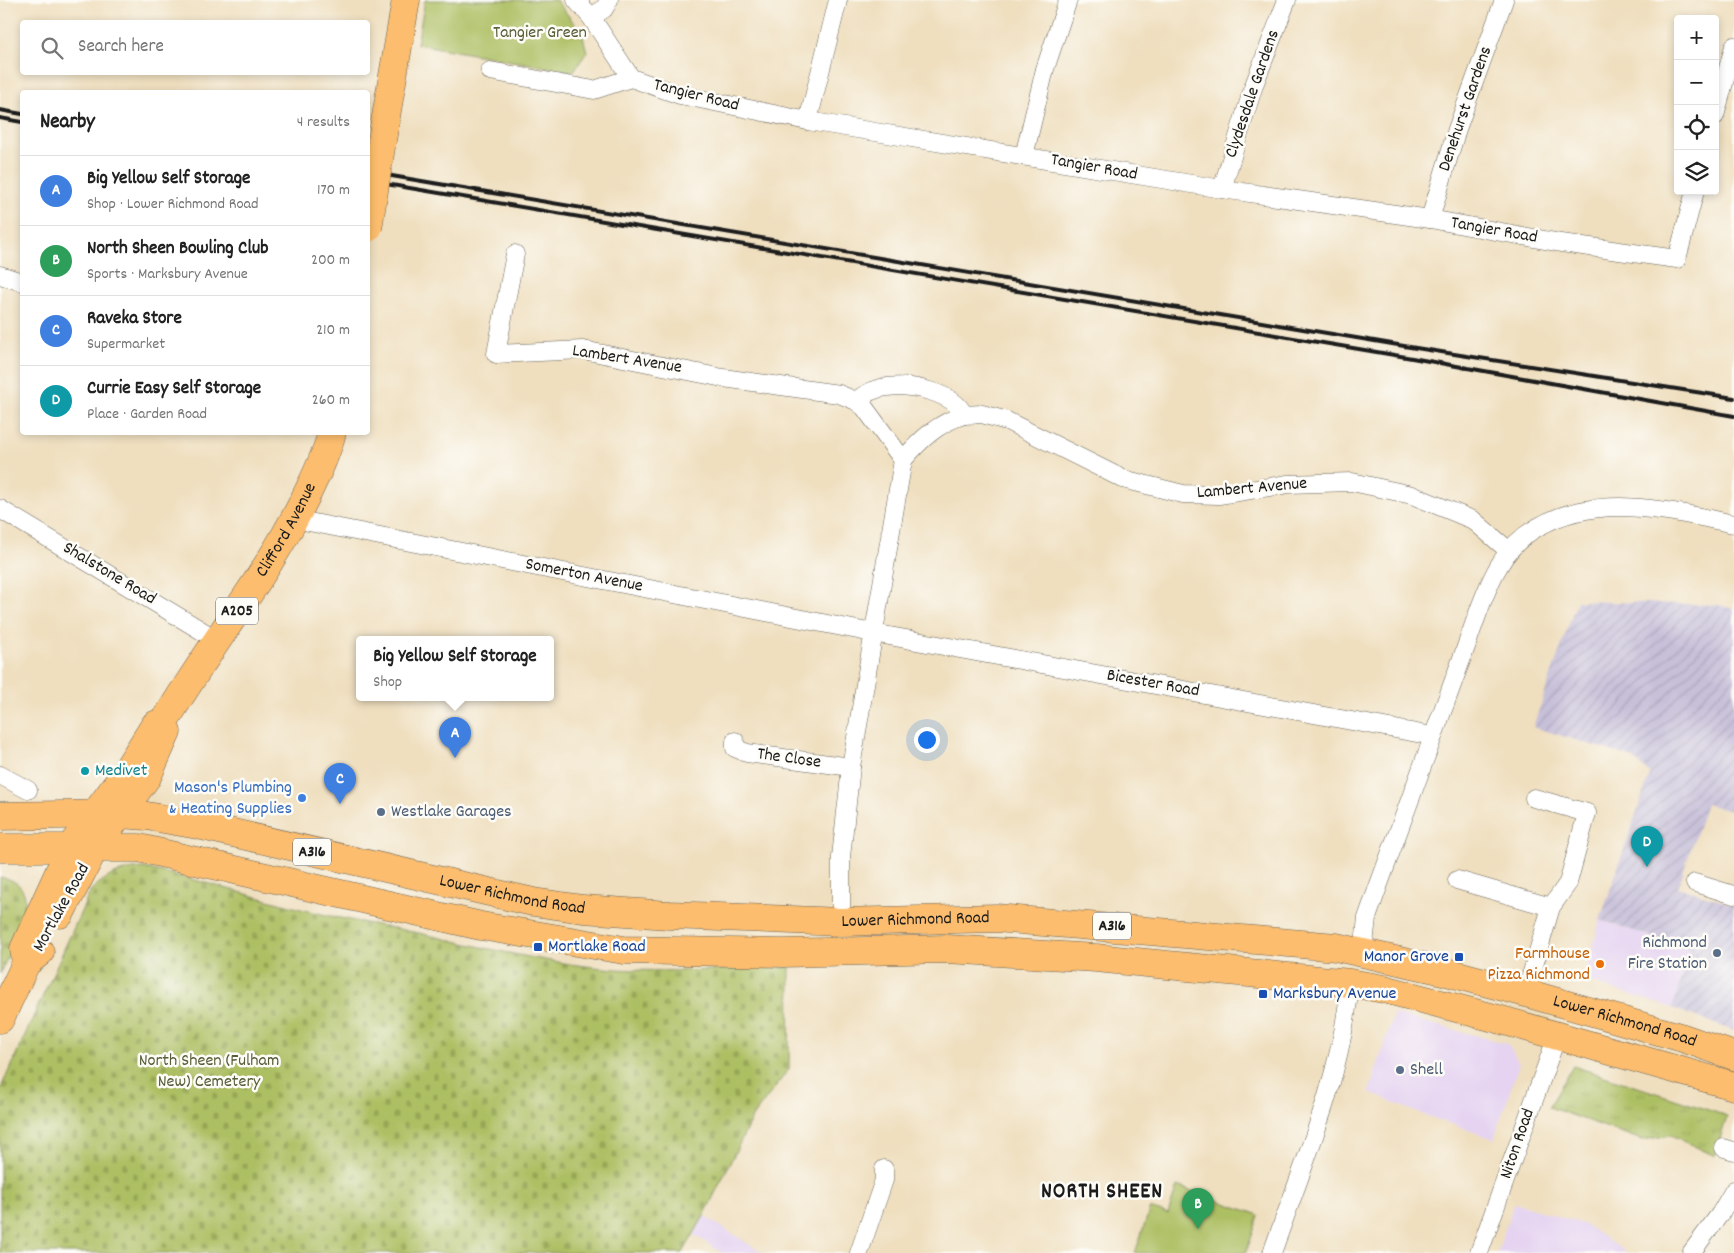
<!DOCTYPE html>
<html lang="en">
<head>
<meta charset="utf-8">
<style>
	body { margin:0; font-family:Dekko,sans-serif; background:#f6f6f6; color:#222 }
	.controls { position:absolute; right:15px; top:15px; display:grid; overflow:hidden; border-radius:5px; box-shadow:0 2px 8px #0003 }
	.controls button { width:45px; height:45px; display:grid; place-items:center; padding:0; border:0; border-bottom:1px solid #e0e0e0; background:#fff; color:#222; font:25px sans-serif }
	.you { position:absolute; left:926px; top:739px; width:18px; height:18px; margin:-12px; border:4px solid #fff; border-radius:50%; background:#1a73e8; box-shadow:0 0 0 8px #1a73e833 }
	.badge { display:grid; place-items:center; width:32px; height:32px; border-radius:50%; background:#d1495b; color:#fff; font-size:16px; font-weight:700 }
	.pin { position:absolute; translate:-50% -41px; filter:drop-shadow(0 1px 2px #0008) }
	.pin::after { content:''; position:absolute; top:26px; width:18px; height:15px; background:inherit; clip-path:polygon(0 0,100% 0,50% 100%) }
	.popup { position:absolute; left:356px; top:636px; width:198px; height:65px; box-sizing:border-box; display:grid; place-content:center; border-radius:5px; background:#fff; filter:drop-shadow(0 1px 4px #0005); font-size:16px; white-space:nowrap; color:#767676 }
	.popup b { font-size:19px; color:#222 }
	.popup::after { content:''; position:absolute; left:50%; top:100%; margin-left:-10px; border:10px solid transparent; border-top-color:#fff }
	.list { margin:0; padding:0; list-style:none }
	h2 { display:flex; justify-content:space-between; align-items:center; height:65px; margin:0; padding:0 20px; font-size:21px }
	h2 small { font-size:16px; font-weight:400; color:#767676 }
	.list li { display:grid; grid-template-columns:32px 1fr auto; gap:15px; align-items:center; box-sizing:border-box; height:70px; padding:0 20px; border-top:1px solid #e0e0e0 }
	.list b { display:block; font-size:19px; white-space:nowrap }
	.list p { margin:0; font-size:16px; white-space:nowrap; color:#767676 }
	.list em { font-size:16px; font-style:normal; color:#767676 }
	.icon { flex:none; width:28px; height:28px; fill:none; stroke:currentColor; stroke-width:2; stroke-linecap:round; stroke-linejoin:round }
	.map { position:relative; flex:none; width:1734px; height:1253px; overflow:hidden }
	.search { position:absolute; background:#fff; box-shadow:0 2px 8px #0003; left:20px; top:20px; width:350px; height:55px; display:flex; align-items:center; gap:12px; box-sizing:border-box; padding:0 18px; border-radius:5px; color:#767676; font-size:19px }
	.panel { position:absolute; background:#fff; box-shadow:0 2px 8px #0003; left:20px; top:90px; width:350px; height:345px; border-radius:5px }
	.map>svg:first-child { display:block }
</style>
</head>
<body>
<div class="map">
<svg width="1734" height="1253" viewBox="0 0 1734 1253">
	<defs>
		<pattern id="industrial-furrows" width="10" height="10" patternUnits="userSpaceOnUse" patternTransform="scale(1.25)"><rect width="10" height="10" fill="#c7c0d9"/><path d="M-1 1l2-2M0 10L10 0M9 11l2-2" fill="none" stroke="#aaa4ba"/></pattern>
		<pattern id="grass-tufts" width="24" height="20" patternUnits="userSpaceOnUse" patternTransform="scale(1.25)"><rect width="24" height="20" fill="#adbf63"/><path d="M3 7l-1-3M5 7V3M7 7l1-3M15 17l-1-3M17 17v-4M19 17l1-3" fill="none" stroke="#94a455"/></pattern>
		<pattern id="cemetery-stones" width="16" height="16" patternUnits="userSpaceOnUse" patternTransform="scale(1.25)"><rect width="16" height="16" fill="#adbf63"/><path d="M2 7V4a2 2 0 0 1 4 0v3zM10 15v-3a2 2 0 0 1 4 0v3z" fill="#94a455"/></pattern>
	</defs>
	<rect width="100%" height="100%" fill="#fdfcf7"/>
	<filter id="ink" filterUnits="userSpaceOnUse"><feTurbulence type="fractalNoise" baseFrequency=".02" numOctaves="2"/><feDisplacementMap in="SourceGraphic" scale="10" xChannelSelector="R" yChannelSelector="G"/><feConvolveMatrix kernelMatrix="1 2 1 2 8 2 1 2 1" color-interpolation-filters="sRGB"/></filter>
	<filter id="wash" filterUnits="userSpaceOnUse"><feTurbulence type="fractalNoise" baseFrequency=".0096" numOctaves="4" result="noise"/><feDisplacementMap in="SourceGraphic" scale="20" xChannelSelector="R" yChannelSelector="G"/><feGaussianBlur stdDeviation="1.12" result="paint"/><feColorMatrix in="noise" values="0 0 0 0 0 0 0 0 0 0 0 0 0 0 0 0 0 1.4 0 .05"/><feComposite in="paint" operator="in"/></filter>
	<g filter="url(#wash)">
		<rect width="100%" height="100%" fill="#efdfbf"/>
		<!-- built -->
		<g fill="#e5d3f1">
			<polygon points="1600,920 1690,949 1672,1008 1584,980"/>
			<polygon points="1394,1014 1508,1044 1519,1064 1494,1139 1413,1111 1369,1092"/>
			<polygon points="1514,1203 1586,1225 1627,1253 1497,1253"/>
			<polygon points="704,1216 763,1253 722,1253 693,1234"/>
		</g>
		<!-- industrial -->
		<polygon fill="url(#industrial-furrows)" points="1577,601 1718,605 1734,609 1734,812 1706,804 1678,887 1734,905 1734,1031 1672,1008 1690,949 1600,920 1650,773 1631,757 1533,727"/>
		<!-- grass -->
		<polygon fill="url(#grass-tufts)" stroke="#646e40" points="1573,1066 1727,1116 1715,1156 1671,1135 1642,1140 1549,1107"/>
		<!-- cemetery -->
		<g fill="url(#cemetery-stones)" stroke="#646e40">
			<path d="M144 868C197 879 248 895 301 909 347 921 395 927 441 938 499 951 557 965 616 969 674 973 732 969 790 967L789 1069 753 1116 704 1216 683 1253H0V1090L91 890C109 874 120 870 144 868Z"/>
			<path d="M0 877C51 885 12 945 0 974Z"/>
		</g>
		<!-- park -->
		<g fill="#adbf63" stroke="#646e40">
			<polygon points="425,0 556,0 582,33 587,52 573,72 417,44"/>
			<polygon points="1177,1186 1259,1215 1246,1253 1135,1253 1150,1208 1168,1214"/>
		</g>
	</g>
	<g filter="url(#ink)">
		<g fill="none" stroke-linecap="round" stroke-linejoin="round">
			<!-- street casing -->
			<g stroke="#666055" stroke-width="19">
				<g id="street">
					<polyline points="576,0 591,17 631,78"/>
					<polyline points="591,17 604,9 609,0"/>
					<polyline points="490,71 594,90 631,78 680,95 808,121 1222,189 1430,219 1561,243 1677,259 1695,191"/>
					<polyline points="1715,116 1734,46"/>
					<polyline points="808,121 838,0"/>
					<polyline points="1024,156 1045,69 1068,0"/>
					<polyline points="1222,189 1254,85 1287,0"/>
					<polyline points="1430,219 1457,129 1504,0"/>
					<path d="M515 254 496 354 583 350 723 378 839 394 856 401 864 407 903 460C920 440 938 423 964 415 954 392 910 384 887 387 876 388 864 394 856 401"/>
					<polyline points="0,275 22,282"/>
					<polyline points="964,415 982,414 1007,421 1123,479 1183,494 1219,495 1288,484 1352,482 1412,495 1473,520 1509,551"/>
					<polyline points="0,509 217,640"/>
					<polyline points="296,516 309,522 873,633 1433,736"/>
					<polyline points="735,741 735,748 747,753 851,767"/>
					<polyline points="0,775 28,790"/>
					<polyline points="1457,880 1551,907"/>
					<polyline points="1695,883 1734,895"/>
					<polyline points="841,922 841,857 851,767 903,460"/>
					<path d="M1363 953 1367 918 1378 887C1405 813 1432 739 1459 666 1471 635 1483 592 1500 564 1509 549 1522 536 1538 527 1599 492 1670 511 1734 524"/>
					<polyline points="1526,993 1551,907 1568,883 1587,813 1534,798"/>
					<polyline points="1724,1148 1734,1151"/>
					<polyline points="859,1253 884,1180 884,1169"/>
					<path d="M1272 1253C1303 1165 1342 1076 1350 983"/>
					<polyline points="1479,1253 1557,1036"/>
					<polyline points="1691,1253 1720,1214 1734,1190"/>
				</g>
			</g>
			<!-- highway casing -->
			<g stroke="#666055" stroke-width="29">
				<g id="highway">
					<polyline points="384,128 406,0"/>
					<path id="s1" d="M0 816 120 814 147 816 198 825 533 902 583 909 669 915 841 922 996 918 1336 947 1435 969 1526 993 1683 1038 1734 1056"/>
					<polyline points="0,848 139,848 481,926 624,950 783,953 947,949 1096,958 1350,983 1384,989 1498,1019 1734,1086"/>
					<polyline points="60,914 94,849 147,777 167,732"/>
					<path id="s2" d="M26 963 24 949 70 848 123 776 155 725 165 721C211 643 269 574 308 492 317 473 327 453 332 432"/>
					<polyline points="0,1019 26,963 40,952"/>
				</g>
			</g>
			<!-- street -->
			<use href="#street" stroke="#fff" stroke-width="18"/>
			<!-- highway -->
			<use href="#highway" stroke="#fcbd6e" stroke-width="28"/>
			<!-- rail -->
			<g stroke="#1c1c1c" stroke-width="4">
				<polyline points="0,110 22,114"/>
				<polyline points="0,118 22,122"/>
				<polyline points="368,172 1416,348 1734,398"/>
				<polyline points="368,181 1412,358 1734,416"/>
			</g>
			<!-- highway-bridge casing -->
			<g stroke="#666055" stroke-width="29" stroke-linecap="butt">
				<polyline id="highway-bridge" points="368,228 384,128"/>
			</g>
			<!-- highway-bridge -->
			<use href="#highway-bridge" stroke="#fcbd6e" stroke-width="28"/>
		</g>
	</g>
	<!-- markers -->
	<circle fill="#0f9aa8" stroke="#fdfcf7" stroke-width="2" cx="85" cy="771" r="5"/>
	<circle fill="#3f7fe0" stroke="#fdfcf7" stroke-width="2" cx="302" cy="798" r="5"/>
	<g fill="#5c6f8a" stroke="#fdfcf7" stroke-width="2">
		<circle cx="381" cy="812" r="5"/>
		<circle cx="1717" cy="953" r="5"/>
		<circle cx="1400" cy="1070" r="5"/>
	</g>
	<g fill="#1a4fb4" stroke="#fdfcf7" stroke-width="2">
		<rect x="533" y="942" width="10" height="10" rx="2.5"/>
		<rect x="1454" y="952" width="10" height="10" rx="2.5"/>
		<rect x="1258" y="989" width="10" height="10" rx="2.5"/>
	</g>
	<circle fill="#e8710a" stroke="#fdfcf7" stroke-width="2" cx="1600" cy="964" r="5"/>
	<g text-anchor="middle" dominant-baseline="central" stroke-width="5" stroke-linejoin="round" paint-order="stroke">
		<!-- shield labels -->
		<g fill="#fdfcf7" stroke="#605f5e" stroke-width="1">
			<rect x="216" y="597.5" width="42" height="27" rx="4"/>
			<rect x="293" y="838.5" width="38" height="27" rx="4"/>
			<rect x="1093" y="912.5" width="38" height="27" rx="4"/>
		</g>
		<g font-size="16" font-weight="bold" fill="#1c1c1c">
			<text x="237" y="611">A205</text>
			<text x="312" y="852">A316</text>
			<text x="1112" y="926">A316</text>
		</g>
		<!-- park labels -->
		<g font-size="18" fill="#565d38" stroke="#fdfcf7">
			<text x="540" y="33">Tangier Green</text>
			<text x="209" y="1061">North Sheen (Fulham<tspan x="209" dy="21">New) Cemetery</tspan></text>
		</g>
		<!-- street labels -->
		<g font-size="18" fill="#1c1c1c" stroke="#fdfcf7">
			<text transform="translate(1253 94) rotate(-71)">Clydesdale Gardens</text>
			<text transform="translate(696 96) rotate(14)">Tangier Road</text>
			<text transform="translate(1466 109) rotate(-71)">Denehurst Gardens</text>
			<text transform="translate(1094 168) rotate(10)">Tangier Road</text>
			<text transform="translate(1494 231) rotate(10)">Tangier Road</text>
			<text transform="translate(627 360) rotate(9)">Lambert Avenue</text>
			<text transform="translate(1252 489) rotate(-5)">Lambert Avenue</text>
			<text stroke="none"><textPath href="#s2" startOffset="512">Clifford Avenue</textPath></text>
			<text transform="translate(109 574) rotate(31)">Shalstone Road</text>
			<text transform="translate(584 576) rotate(11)">Somerton Avenue</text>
			<text transform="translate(1153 684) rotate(10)">Bicester Road</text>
			<text transform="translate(789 759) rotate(8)">The Close</text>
			<text stroke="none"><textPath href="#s1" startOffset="521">Lower Richmond Road</textPath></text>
			<text transform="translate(62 908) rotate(-61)">Mortlake Road</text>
			<text stroke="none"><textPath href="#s1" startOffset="926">Lower Richmond Road</textPath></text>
			<text stroke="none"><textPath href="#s1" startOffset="1646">Lower Richmond Road</textPath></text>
			<text transform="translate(1518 1144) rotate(-71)">Niton Road</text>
		</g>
		<!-- culture labels -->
		<g font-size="18" fill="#0d838f" stroke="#fdfcf7" text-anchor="start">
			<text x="95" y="771">Medivet</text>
		</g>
		<!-- shop labels -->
		<g font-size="18" fill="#366cbe" stroke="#fdfcf7" text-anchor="end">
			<text x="292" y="788">Mason's Plumbing<tspan x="292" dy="21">&amp; Heating Supplies</tspan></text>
		</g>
		<!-- service labels -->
		<g font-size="18" fill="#4e5e75" stroke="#fdfcf7" text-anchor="start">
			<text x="391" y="812">Westlake Garages</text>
			<text x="1707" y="943" text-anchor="end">Richmond<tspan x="1707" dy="21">Fire Station</tspan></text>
			<text x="1410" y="1070">Shell</text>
		</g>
		<!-- transit labels -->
		<g font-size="18" fill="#164399" stroke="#fdfcf7" text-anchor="start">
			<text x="548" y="947">Mortlake Road</text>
			<text x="1449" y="957" text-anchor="end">Manor Grove</text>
			<text x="1273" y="994">Marksbury Avenue</text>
		</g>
		<!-- food labels -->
		<g font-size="18" fill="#c56008" stroke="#fdfcf7" text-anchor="end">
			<text x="1590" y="954">Farmhouse<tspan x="1590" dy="21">Pizza Richmond</tspan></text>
		</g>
		<!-- district labels -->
		<g font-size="22" font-weight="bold" letter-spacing="1" fill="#1c1c1c" stroke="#fdfcf7">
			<text x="1102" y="1192">NORTH SHEEN</text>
		</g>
	</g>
</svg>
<div class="controls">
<button>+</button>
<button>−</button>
<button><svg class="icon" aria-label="locate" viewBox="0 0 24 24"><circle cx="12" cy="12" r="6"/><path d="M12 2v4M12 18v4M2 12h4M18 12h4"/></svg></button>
<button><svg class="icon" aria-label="layers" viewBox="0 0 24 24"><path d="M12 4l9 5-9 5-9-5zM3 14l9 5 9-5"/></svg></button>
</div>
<div class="you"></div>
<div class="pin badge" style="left:455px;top:758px;background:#3f7fe0">A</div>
<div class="popup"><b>Big Yellow Self Storage</b>Shop</div>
<div class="pin badge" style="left:1198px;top:1229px;background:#2e9e5b">B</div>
<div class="pin badge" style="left:340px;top:804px;background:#3f7fe0">C</div>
<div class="pin badge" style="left:1647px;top:867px;background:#0f9aa8">D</div>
<div class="search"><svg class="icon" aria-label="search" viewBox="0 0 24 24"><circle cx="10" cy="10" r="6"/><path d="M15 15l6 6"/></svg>Search here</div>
<section class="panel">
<h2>Nearby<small>4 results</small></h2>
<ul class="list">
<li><span class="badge" style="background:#3f7fe0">A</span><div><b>Big Yellow Self Storage</b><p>Shop · Lower Richmond Road</p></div><em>170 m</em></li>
<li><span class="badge" style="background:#2e9e5b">B</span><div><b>North Sheen Bowling Club</b><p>Sports · Marksbury Avenue</p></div><em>200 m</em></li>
<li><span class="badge" style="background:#3f7fe0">C</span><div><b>Raveka Store</b><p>Supermarket</p></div><em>210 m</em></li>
<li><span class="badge" style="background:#0f9aa8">D</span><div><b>Currie Easy Self Storage</b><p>Place · Garden Road</p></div><em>260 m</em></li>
</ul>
</section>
</div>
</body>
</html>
